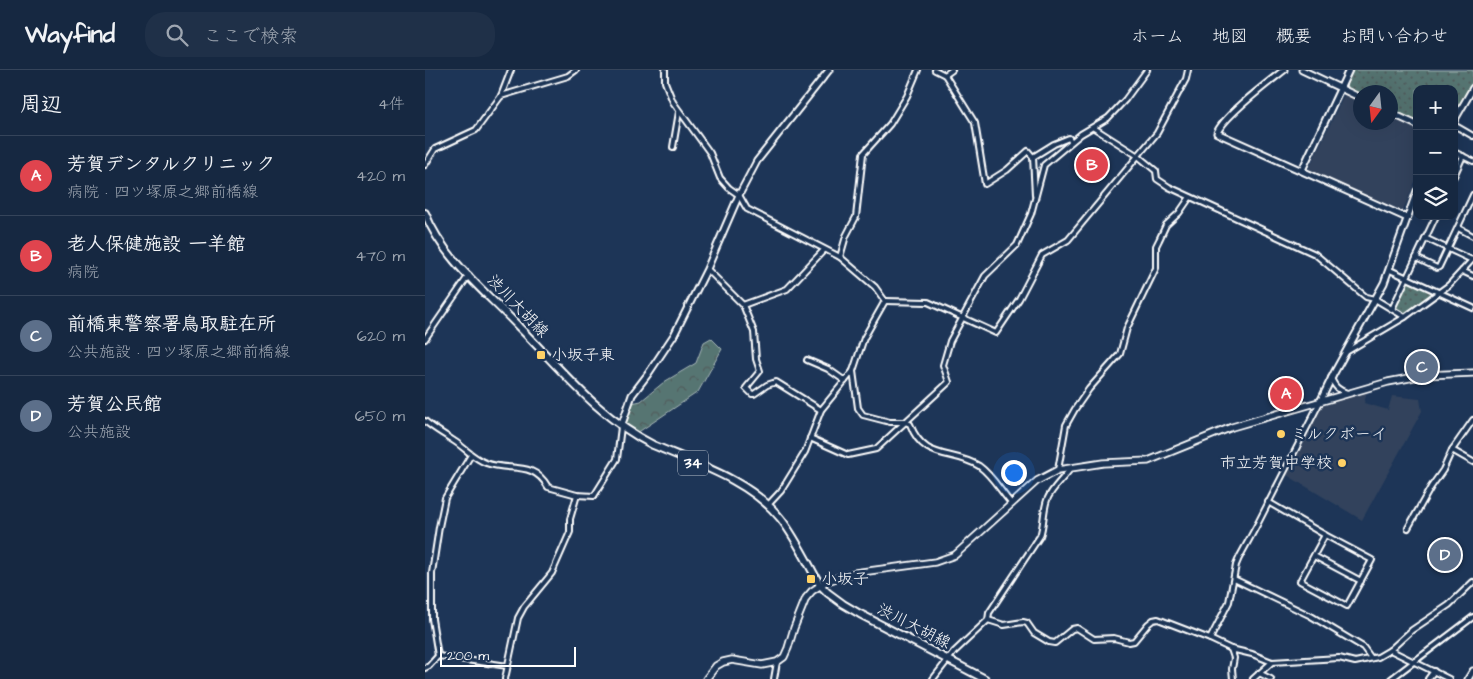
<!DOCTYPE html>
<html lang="ja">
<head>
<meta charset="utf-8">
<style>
	body { margin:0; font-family:"Architects Daughter","Klee One",sans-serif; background:#1f3048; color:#f1f3f6 }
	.controls { position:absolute; right:15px; top:15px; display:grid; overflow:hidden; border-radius:10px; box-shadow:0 5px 20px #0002 }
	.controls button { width:45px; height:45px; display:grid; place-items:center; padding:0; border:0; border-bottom:1px solid #35445a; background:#162841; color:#f1f3f6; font:25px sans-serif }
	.compass { position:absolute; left:928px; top:15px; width:45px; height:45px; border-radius:50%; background:#162841; box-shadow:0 5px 20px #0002; rotate:195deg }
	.scale { position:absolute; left:15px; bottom:12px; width:136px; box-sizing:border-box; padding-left:5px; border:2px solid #fff; border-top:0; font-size:14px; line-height:18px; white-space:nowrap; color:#fff; -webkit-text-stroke:4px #1d3557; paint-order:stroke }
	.you { position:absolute; left:588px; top:402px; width:18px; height:18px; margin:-12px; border:4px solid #fff; border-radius:50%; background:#1a73e8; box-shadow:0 0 0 8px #1a73e833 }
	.badge { display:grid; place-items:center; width:32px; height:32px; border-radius:50%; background:#ffd166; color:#fff; font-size:16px; font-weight:700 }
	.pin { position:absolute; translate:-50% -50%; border:2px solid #fff; box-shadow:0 1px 5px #0006 }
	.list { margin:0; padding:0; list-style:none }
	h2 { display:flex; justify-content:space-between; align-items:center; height:65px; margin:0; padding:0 20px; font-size:21px }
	h2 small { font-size:16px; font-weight:400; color:#9ea6b1 }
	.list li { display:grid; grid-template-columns:32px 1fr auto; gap:15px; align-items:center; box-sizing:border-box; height:80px; padding:0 20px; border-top:1px solid #35445a }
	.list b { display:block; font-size:19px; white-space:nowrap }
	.list p { margin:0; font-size:16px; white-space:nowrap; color:#9ea6b1 }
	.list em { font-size:16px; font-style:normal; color:#9ea6b1 }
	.icon { flex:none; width:28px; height:28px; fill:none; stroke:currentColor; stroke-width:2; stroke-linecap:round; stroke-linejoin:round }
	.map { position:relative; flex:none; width:1048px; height:609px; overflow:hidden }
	header { display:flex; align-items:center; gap:30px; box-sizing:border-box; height:70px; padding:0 25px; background:#162841; border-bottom:1px solid #35445a }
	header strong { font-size:24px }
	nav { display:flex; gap:28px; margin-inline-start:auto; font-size:18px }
	.search { width:350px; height:45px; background:#1f3048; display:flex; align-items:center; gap:12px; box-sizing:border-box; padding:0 18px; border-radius:20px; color:#9ea6b1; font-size:19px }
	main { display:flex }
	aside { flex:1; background:#162841 }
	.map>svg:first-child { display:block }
</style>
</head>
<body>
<header>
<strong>Wayfind</strong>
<div class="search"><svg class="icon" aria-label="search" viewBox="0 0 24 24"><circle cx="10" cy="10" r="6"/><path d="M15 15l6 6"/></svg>ここで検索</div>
<nav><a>ホーム</a><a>地図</a><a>概要</a><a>お問い合わせ</a></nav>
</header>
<main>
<aside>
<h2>周辺<small>4件</small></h2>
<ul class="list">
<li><span class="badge" style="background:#e0444e">A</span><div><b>芳賀デンタルクリニック</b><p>病院 · 四ツ塚原之郷前橋線</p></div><em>420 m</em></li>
<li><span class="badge" style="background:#e0444e">B</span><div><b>老人保健施設 一羊館</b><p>病院</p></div><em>470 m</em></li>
<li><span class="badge" style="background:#5c6f8a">C</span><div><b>前橋東警察署鳥取駐在所</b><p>公共施設 · 四ツ塚原之郷前橋線</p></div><em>620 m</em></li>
<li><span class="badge" style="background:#5c6f8a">D</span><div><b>芳賀公民館</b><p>公共施設</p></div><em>650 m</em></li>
</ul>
</aside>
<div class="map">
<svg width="1048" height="609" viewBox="0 0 1048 609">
	<defs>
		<pattern id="grass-dots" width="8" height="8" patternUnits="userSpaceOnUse" patternTransform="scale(1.25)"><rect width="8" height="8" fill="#567472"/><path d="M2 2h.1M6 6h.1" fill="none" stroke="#505c5b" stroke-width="1.8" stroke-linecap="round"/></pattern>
		<pattern id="forest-crowns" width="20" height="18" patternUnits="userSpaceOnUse" patternTransform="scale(1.25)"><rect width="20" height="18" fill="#567472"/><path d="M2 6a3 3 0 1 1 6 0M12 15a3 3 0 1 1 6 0" fill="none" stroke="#505c5b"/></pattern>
	</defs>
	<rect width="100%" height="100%" fill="#1d3557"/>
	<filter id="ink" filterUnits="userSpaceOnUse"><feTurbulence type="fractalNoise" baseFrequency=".02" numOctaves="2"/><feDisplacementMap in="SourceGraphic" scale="10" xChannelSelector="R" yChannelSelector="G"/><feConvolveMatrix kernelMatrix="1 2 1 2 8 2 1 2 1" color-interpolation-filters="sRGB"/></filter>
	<g filter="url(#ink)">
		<!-- built -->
		<g fill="#31425c">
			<polygon points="920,23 935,31 936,52 966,52 966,45 992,58 992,107 978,141 883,100"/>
			<polygon points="867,311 868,314 863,316 865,324 848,329 851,322 856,320 855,314"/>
			<polygon points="942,322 939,333 963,340 967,326 995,329 997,341 937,450 860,404 896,334"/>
		</g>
		<!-- grass -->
		<g fill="url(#grass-dots)" stroke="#aabab8">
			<polygon points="928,0 1048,0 1048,11 1029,44 1029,19 992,19 992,51 966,39 966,22 936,22 935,25 921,18 921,15"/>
			<polygon points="985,211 1007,222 1007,225 979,245 970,238 982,212"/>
		</g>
		<!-- forest -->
		<polygon fill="url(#forest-crowns)" stroke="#aabab8" points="286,268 297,279 273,322 212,363 200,356 207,333 216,331 239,312 271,293 279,272"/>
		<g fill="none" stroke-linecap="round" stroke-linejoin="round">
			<!-- stream -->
			<g stroke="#8da7b7" stroke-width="1">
				<polyline points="994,593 1048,551"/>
				<polyline points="971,609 991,595"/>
			</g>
			<!-- minor casing -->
			<g stroke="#fff" stroke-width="8">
				<g id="minor">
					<polyline points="240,0 240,12 248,32 285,83 295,108 304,118 314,125 322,139 415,187 450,217 460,231"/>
					<polyline points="510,0 520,5 550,53 560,114 582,100 603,81 608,87 610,125"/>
					<polyline points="520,5 527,0"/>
					<polyline points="76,26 143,6 151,0"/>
					<polyline points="1029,55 1048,66"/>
					<polyline points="669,58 713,86 731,101 732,109 744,117 890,184 941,227 950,229 980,247 1024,215 1048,189"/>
					<polyline points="248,77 254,42"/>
					<polyline points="1029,82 1048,91"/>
					<polyline points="608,87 629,74 644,68 646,71"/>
					<polyline points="0,95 10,79 51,60 76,26 86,0"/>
					<polyline points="1029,106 1038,86"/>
					<polyline points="1033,158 1048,166"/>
					<polyline points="1000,168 1047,190"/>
					<polyline points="415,187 421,166 431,147 438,84 465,54 482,26 493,0"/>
					<polyline points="991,188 1012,198 1014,197 1048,125"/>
					<polyline points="282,199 318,235 329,262 331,289 335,301 321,318 327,324 329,324 342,315 351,312 396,340"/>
					<polyline points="965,200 1048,238"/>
					<polyline points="1037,201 1048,206"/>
					<polyline points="460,231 503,232 571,263 594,229 617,185 643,170 732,63 761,9 763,0"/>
					<polyline points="318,235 362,219 399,180"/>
					<polyline points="967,239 1011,146"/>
					<polyline points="0,269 44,205"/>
					<polyline points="921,282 980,247"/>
					<polyline points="382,290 403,299 420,311"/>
					<path d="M428 301 433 338 438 345 465 352H480L485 354C499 392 526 379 554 396 568 406 576 422 587 434"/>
					<path d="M906 308C910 317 913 320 922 323"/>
					<path d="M0 351C9 359 19 364 29 371 40 378 48 388 61 393 85 402 108 390 123 417L152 425 169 426 192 389 196 357"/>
					<polyline points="385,368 423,385 451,379 524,312 518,295 525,271 560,206 592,175 606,144 619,95 656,64 683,48 700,30 722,0"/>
					<polyline points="1027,380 1048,392"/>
					<polyline points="633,400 641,355 650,339 664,319 695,284 702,258 731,198 731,176 734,170 741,155 754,143 765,127"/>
					<polyline points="843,432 900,465"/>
					<polyline points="343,435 356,421 380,382 396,340 428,301 439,268 460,231"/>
					<polyline points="983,458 1006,417 1018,400 1027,380 1048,350"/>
					<polygon points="900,465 947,490 922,536 875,511"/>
					<polyline points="889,486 936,511"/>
					<polyline points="809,509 886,546 938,577 946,588"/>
					<polyline points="563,550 579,555 598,552 602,553 609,563 624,572 630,573 647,559 652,558 669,569 689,568 704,572 709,571 723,554 728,550 733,549 785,569 806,579 827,584 847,592 914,588 930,592 953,587 965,580 987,560 1024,535 1048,512"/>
					<polyline points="785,569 804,532 811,495 814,488 832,455 895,332"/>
					<polyline points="806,579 809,588 807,599 808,609"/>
					<polyline points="965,580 1024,609"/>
					<polyline points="13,586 7,549 7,503 14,457 20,428 46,385"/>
					<polyline points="13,586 83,596"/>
					<polyline points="0,598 4,596 13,586"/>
					<polyline points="834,603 846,609"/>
					<polyline points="80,609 93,548 99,537 127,503 145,462 145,449 152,425"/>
					<polyline points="349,609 352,592"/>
					<path d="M508 609 529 582 563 550 564 543 615 466C619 455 618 441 622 430 626 419 639 408 646 398"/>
					<polyline points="828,609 847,592"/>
					<polyline points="966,609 1048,547"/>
					<polyline points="1003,609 1009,601"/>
				</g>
			</g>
			<!-- tertiary casing -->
			<g stroke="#fff" stroke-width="9">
				<g id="tertiary">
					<path d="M859 0C844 12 798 46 792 63L982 148"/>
					<polyline points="877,0 936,28"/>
					<polyline points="966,43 992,55"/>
					<polyline points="1029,51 1048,18"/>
					<polyline points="877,100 924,0"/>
					<polyline points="895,332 909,303 959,213 992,121"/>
					<polyline points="196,357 207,325 223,304 249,265 282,199 314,125 332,91 404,0"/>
					<polyline points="1043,609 1048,601"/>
				</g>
			</g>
			<!-- secondary casing -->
			<g stroke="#fff" stroke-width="9">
				<polyline id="secondary" points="281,609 291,596 298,592 307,590 337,595 352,592 359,587 363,578 369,558 381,528 387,521 402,511 429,503 510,492 530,485 612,411 633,400 678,393 723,391 807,357 963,312 1000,305 1048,303"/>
			</g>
			<!-- primary casing -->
			<g stroke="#fff" stroke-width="10">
				<path id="primary" d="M0 143C18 189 61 222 94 257 136 299 174 348 228 375 272 394 325 410 356 449 371 468 383 494 395 515L403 523 418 534 435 544 560 609"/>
			</g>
			<!-- minor -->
			<use href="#minor" stroke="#1d3557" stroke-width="4"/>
			<!-- tertiary -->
			<use href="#tertiary" stroke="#1d3557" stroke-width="5"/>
			<!-- secondary -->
			<use href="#secondary" stroke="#1d3557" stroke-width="5.5"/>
			<!-- primary -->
			<use href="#primary" stroke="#1d3557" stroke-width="6"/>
		</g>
	</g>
	<!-- markers -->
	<g fill="#ffd166" stroke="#1d3557" stroke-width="2">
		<rect x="111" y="280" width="10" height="10" rx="2.5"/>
		<circle cx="856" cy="364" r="5"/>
		<circle cx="917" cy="393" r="5"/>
		<rect x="381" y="504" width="10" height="10" rx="2.5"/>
	</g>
	<g text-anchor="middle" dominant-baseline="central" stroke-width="5" stroke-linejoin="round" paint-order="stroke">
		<!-- shield labels -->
		<rect fill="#1d3557" stroke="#bbc2cd" stroke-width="1" x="253" y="380.5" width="30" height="25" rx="4"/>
		<g font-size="15" font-weight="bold" fill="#fff">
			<text x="268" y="393">34</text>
		</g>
		<!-- street labels -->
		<g font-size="16" fill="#fff" stroke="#1d3557">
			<text transform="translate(93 236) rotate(46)">渋川大胡線</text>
			<text transform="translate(489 556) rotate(27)">渋川大胡線</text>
		</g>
		<!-- poi labels -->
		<g font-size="16" fill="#fff" stroke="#1d3557" text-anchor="start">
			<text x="126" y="285">小坂子東</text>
			<text x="866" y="364">ミルクボーイ</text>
			<text x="907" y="393" text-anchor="end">市立芳賀中学校</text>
			<text x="396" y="509">小坂子</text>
		</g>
	</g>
</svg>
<div class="controls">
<button>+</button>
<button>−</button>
<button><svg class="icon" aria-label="layers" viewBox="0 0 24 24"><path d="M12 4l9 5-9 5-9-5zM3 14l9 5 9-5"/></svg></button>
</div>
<svg class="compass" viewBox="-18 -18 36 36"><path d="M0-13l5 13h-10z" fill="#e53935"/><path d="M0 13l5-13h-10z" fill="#9ea6b1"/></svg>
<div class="scale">200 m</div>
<div class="you"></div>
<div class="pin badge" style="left:861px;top:324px;background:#e0444e">A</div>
<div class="pin badge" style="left:667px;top:95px;background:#e0444e">B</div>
<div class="pin badge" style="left:997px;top:297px;background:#5c6f8a">C</div>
<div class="pin badge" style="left:1020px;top:485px;background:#5c6f8a">D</div>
</div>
</main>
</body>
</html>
